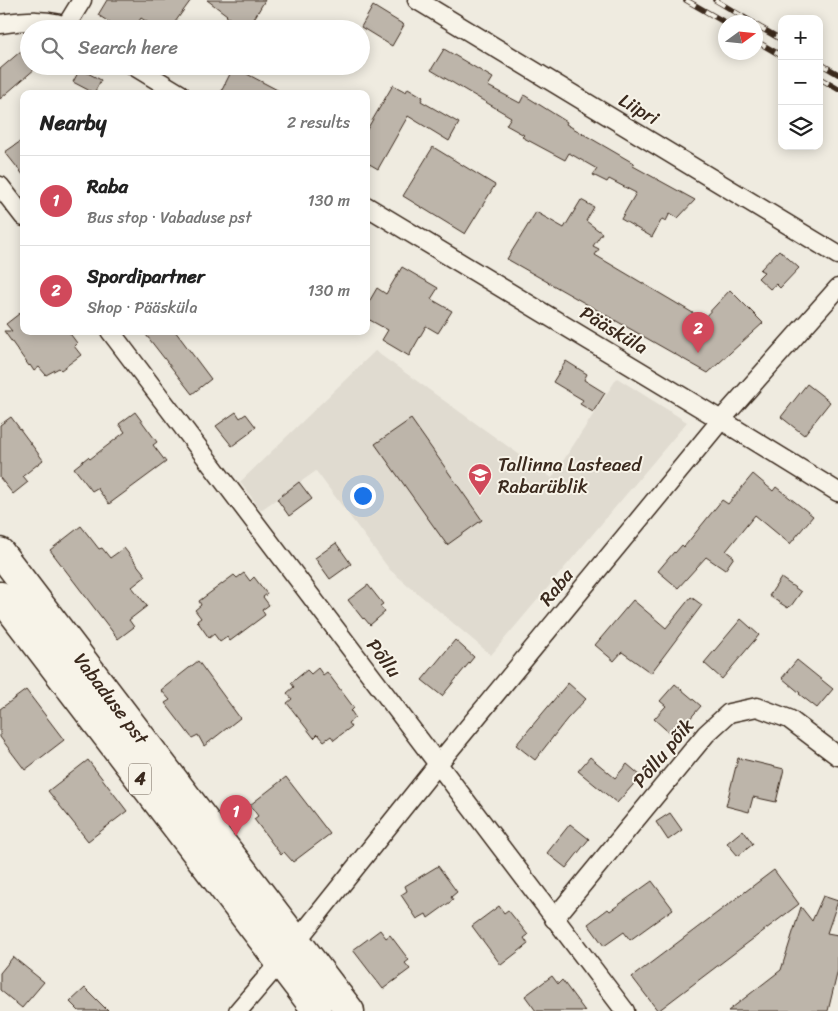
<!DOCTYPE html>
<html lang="en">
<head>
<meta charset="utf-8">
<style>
	body { margin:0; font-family:Sriracha,sans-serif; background:#f6f6f6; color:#222 }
	.controls { position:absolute; right:15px; top:15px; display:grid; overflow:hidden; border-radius:10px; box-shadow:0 2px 12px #0003 }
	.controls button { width:45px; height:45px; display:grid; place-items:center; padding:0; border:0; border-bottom:1px solid #e0e0e0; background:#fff; color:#222; font:25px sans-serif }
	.compass { position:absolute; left:718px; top:15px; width:45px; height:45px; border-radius:50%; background:#fff; box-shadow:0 2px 12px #0003; rotate:75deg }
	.you { position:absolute; left:362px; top:495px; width:18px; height:18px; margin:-12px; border:4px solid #fff; border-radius:50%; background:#1a73e8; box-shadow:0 0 0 8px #1a73e833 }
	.badge { display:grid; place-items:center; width:32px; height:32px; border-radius:50%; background:#d1495b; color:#fff; font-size:16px; font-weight:700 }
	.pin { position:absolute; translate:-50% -41px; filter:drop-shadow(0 1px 2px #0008) }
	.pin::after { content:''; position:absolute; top:26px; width:18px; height:15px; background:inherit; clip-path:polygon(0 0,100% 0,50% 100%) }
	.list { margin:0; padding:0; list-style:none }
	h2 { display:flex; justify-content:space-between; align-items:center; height:65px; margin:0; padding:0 20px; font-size:21px }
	h2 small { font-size:16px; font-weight:400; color:#767676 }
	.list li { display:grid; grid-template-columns:32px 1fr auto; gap:15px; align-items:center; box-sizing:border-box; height:90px; padding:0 20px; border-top:1px solid #e0e0e0 }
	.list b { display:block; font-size:19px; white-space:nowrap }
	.list p { margin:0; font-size:16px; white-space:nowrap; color:#767676 }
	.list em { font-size:16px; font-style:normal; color:#767676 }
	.icon { flex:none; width:28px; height:28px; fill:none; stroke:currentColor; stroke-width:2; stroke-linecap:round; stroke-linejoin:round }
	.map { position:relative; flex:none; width:838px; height:1011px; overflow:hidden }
	.search { position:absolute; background:#fff; box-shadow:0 2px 12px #0003; left:20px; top:20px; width:350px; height:55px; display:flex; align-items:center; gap:12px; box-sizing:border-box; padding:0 18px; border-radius:28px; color:#767676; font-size:19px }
	.panel { position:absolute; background:#fff; box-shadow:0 2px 12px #0003; left:20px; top:90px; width:350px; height:245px; border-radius:10px }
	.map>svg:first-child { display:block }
</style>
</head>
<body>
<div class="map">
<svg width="838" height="1011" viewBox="0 0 838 1011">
	<rect width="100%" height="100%" fill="#efebe0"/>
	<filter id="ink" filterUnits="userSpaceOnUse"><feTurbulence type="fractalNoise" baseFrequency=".02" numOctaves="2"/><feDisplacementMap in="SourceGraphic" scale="10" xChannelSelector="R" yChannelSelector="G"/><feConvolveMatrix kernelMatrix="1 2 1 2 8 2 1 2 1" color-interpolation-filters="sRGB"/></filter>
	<g filter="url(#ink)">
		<!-- built -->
		<polygon fill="#e0dbd0" points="375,351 552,478 617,378 687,422 491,655 390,570 316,471 261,510 240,482"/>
		<!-- building -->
		<g fill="#bdb5aa" stroke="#3b2a1e">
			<polygon points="107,0 191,0 170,29 158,29 141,18 134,29 120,29 98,15"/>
			<polygon points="207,0 265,0 251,24 248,22 244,27 226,16 227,15"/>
			<polygon points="373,6 404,25 392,46 361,27"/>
			<polygon points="444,49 493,78 488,86 520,103 524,95 567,122 566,124 635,164 633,166 695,200 678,218 670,213 666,221 662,219 652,237 621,219 636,193 609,179 607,182 593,175 597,169 569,153 565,160 522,137 524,135 506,125 511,117 431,70"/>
			<polygon points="21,51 29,60 29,66 34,66 36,68 0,99 0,69"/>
			<polygon points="234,66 251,66 247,74 285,94 220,94"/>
			<polygon points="80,69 101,80 94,93 73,82"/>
			<polygon points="393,85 406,92 408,88 423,97 421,101 459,123 449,141 408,116 378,169 366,162 366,131"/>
			<polygon points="24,139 24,176 5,152"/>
			<polygon points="433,147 495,185 465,234 403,196"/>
			<polygon points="581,200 594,207 586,221 602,233 593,246 599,249 595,255 703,319 730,290 763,323 708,373 507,259 536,212 564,228"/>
			<polygon points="779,250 799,268 780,288 776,284 770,289 758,278 764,272 760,270"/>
			<polygon points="402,267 438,288 431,299 452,311 438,333 426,326 409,356 382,340 388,330 366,318 366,307 377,288 386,294"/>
			<polygon points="24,310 24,331 68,331 77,343 74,346 81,355 61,370 59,368 46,375 39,367 34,371 30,365 29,366 4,331 12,331 6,324"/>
			<polygon points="143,331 175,331 211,379 192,394"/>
			<polygon points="566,361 587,374 584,380 605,393 593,412 580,404 583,400 553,382"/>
			<polygon points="807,384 830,402 804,435 781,417"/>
			<polygon points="135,412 157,442 153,445 166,462 109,504 97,488 92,491 74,468 88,457 90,459 125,432 119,424"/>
			<polygon points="236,412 240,418 246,414 256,427 250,431 251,432 232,446 216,426"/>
			<polygon points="11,417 43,460 23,476 28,482 13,494 0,478 0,425"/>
			<polygon points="411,419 482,520 447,545 375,444"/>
			<polygon points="753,474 773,491 776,487 813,516 790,544 755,515 726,551 734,557 725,570 706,557 678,588 658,571 674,552 675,553 682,545 684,547 722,500 728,504"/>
			<polygon points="299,482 312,499 289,516 277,499"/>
			<polygon points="81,526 99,549 102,548 110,558 124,548 146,576 132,587 147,606 129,620 134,627 118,639 50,550"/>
			<polygon points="336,543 351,564 330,579 315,558"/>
			<polygon points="244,573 250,581 254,577 267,594 263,597 269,605 262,610 265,615 230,641 227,637 220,642 214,634 209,638 197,621 201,618 195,610 201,605 199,601 234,575 237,578"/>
			<polygon points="781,578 801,592 791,606 790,606 788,608 769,596"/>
			<polygon points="368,585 383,604 380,606 385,612 370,625 364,618 363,619 348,600"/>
			<polygon points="691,597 702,605 651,673 622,652 614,661 595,645 633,600 666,628"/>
			<polygon points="741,619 759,635 722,679 704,663"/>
			<polygon points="455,640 474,657 442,696 422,680"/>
			<polygon points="797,660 833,689 817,708 799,694 800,693 782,678"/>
			<polygon points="198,661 240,718 204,746 198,735 192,738 165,703 170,700 161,690"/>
			<polygon points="318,668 323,675 327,672 354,708 351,711 355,717 348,723 351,727 334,740 331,736 324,741 318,734 314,738 287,703 292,699 287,693 294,687 291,683 307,670 311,674"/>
			<polygon points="568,683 586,699 567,719 535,760 516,745"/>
			<polygon points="675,684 701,706 674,737 654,719 666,706 660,701"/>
			<polygon points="26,690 64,740 25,770 0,737 0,709"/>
			<polygon points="590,757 615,778 627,764 641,776 617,803 578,771"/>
			<polygon points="738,758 784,769 776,802 753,797 749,812 726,806"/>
			<polygon points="88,760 127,811 88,841 48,791"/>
			<polygon points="286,777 330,834 293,862 284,852 281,855 254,819 258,816 250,805"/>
			<polygon points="670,813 682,830 668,840 656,822"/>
			<polygon points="570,824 589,839 566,868 547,853"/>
			<polygon points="743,830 753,844 738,856 727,843"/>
			<polygon points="438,866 457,892 451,897 453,900 428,918 426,914 417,919 401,895 407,891 405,886"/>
			<polygon points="774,870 799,904 658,1011 632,977"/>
			<polygon points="652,881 673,909 630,940 624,932 604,946 588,924 608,909 610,911"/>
			<polygon points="823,896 838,901 827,933 838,935 838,970 828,1011 728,1011 781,970 801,907 812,921"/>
			<polygon points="499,906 504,913 508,910 528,935 524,938 528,944 501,965 472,926"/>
			<polygon points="380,930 386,938 390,935 409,960 405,963 410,969 383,989 353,950"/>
			<polygon points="13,957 44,982 22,1008 0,990 0,973"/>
			<polygon points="552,976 558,984 562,980 585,1011 536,1011 525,996"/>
			<polygon points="85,988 108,1011 79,1011 70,1002"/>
		</g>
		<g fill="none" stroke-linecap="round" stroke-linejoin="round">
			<!-- minor casing -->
			<g stroke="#3b2a1e" stroke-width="21">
				<g id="minor">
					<polyline points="417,0 838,255"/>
					<path d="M0 24C22 21 51 17 72 29"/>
					<polyline points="66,26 82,0"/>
					<polyline points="134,66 180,94"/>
					<polyline points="0,186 24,217"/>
					<polyline points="366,206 721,420 838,492"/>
					<polyline points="110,331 625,1011"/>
					<polyline points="554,919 706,734 729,713 757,707 789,719 838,756"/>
					<polyline points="238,1011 280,962 438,764 721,420 838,288"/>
				</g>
			</g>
			<!-- trunk casing -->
			<g stroke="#3b2a1e" stroke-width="31">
				<g id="trunk">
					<path id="s1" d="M0 552 350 1011"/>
					<polyline points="0,596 317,1011"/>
				</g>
			</g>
			<!-- minor -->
			<use href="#minor" stroke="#f7f3e8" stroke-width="18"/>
			<!-- trunk -->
			<use href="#trunk" stroke="#f7f3e8" stroke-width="28"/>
			<!-- rail casing -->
			<g stroke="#3b2a1e" stroke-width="5.5">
				<g id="rail">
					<polyline points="686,0 726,23"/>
					<polyline points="715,0 752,22"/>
					<polyline points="756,25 782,40"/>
					<polyline points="756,41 782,56"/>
					<polyline points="819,63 838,74"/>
					<polyline points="819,78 838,89"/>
				</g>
			</g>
			<!-- rail -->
			<use href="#rail" stroke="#f7f3e8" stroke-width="4" stroke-dasharray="11" stroke-linecap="butt"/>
		</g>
	</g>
	<!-- icons -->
	<defs>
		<g id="school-pin" transform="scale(1.25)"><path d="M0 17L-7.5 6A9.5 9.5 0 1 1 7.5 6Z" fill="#d1495b" stroke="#f7f3e8"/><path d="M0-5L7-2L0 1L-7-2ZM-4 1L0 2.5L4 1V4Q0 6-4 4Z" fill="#fff"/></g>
	</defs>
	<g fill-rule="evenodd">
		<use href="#school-pin" x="480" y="475"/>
	</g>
	<g text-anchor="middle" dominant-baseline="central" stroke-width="4" stroke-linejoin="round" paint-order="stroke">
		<!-- shield labels -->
		<rect fill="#f7f3e8" stroke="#73665b" stroke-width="1" x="129" y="763.5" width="22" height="31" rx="4"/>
		<g font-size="18" font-weight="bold" fill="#3b2a1e">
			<text x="140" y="779">4</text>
		</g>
		<!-- street labels -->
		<g font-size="19" fill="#3b2a1e" stroke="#f7f3e8">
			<text transform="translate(639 109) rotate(31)">Liipri</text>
			<text transform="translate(614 330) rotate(31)">Pääsküla</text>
			<text transform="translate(556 587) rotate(-51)">Raba</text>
			<text transform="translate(384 658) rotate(53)">Põllu</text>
			<text stroke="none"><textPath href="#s1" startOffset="184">Vabaduse pst</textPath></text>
			<text transform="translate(663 753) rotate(-50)">Põllu põik</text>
		</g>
		<!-- poi labels -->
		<g font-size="19" fill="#3b2a1e" stroke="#f7f3e8" text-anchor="start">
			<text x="498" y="464">Tallinna Lasteaed<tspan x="498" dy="22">Rabarüblik</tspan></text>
		</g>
	</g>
</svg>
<div class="controls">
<button>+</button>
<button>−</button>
<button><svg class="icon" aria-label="layers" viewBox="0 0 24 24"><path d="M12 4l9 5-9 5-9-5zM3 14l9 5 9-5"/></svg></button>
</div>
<svg class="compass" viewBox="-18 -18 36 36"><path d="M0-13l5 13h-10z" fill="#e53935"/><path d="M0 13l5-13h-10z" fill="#767676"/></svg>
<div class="you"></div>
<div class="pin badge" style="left:236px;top:836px">1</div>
<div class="pin badge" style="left:698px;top:353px">2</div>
<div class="search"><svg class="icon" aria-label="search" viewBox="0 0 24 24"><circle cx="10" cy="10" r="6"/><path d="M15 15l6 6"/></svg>Search here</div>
<section class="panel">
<h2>Nearby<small>2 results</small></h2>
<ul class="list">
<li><span class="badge">1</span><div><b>Raba</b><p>Bus stop · Vabaduse pst</p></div><em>130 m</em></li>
<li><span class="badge">2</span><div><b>Spordipartner</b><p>Shop · Pääsküla</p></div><em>130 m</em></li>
</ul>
</section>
</div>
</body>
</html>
